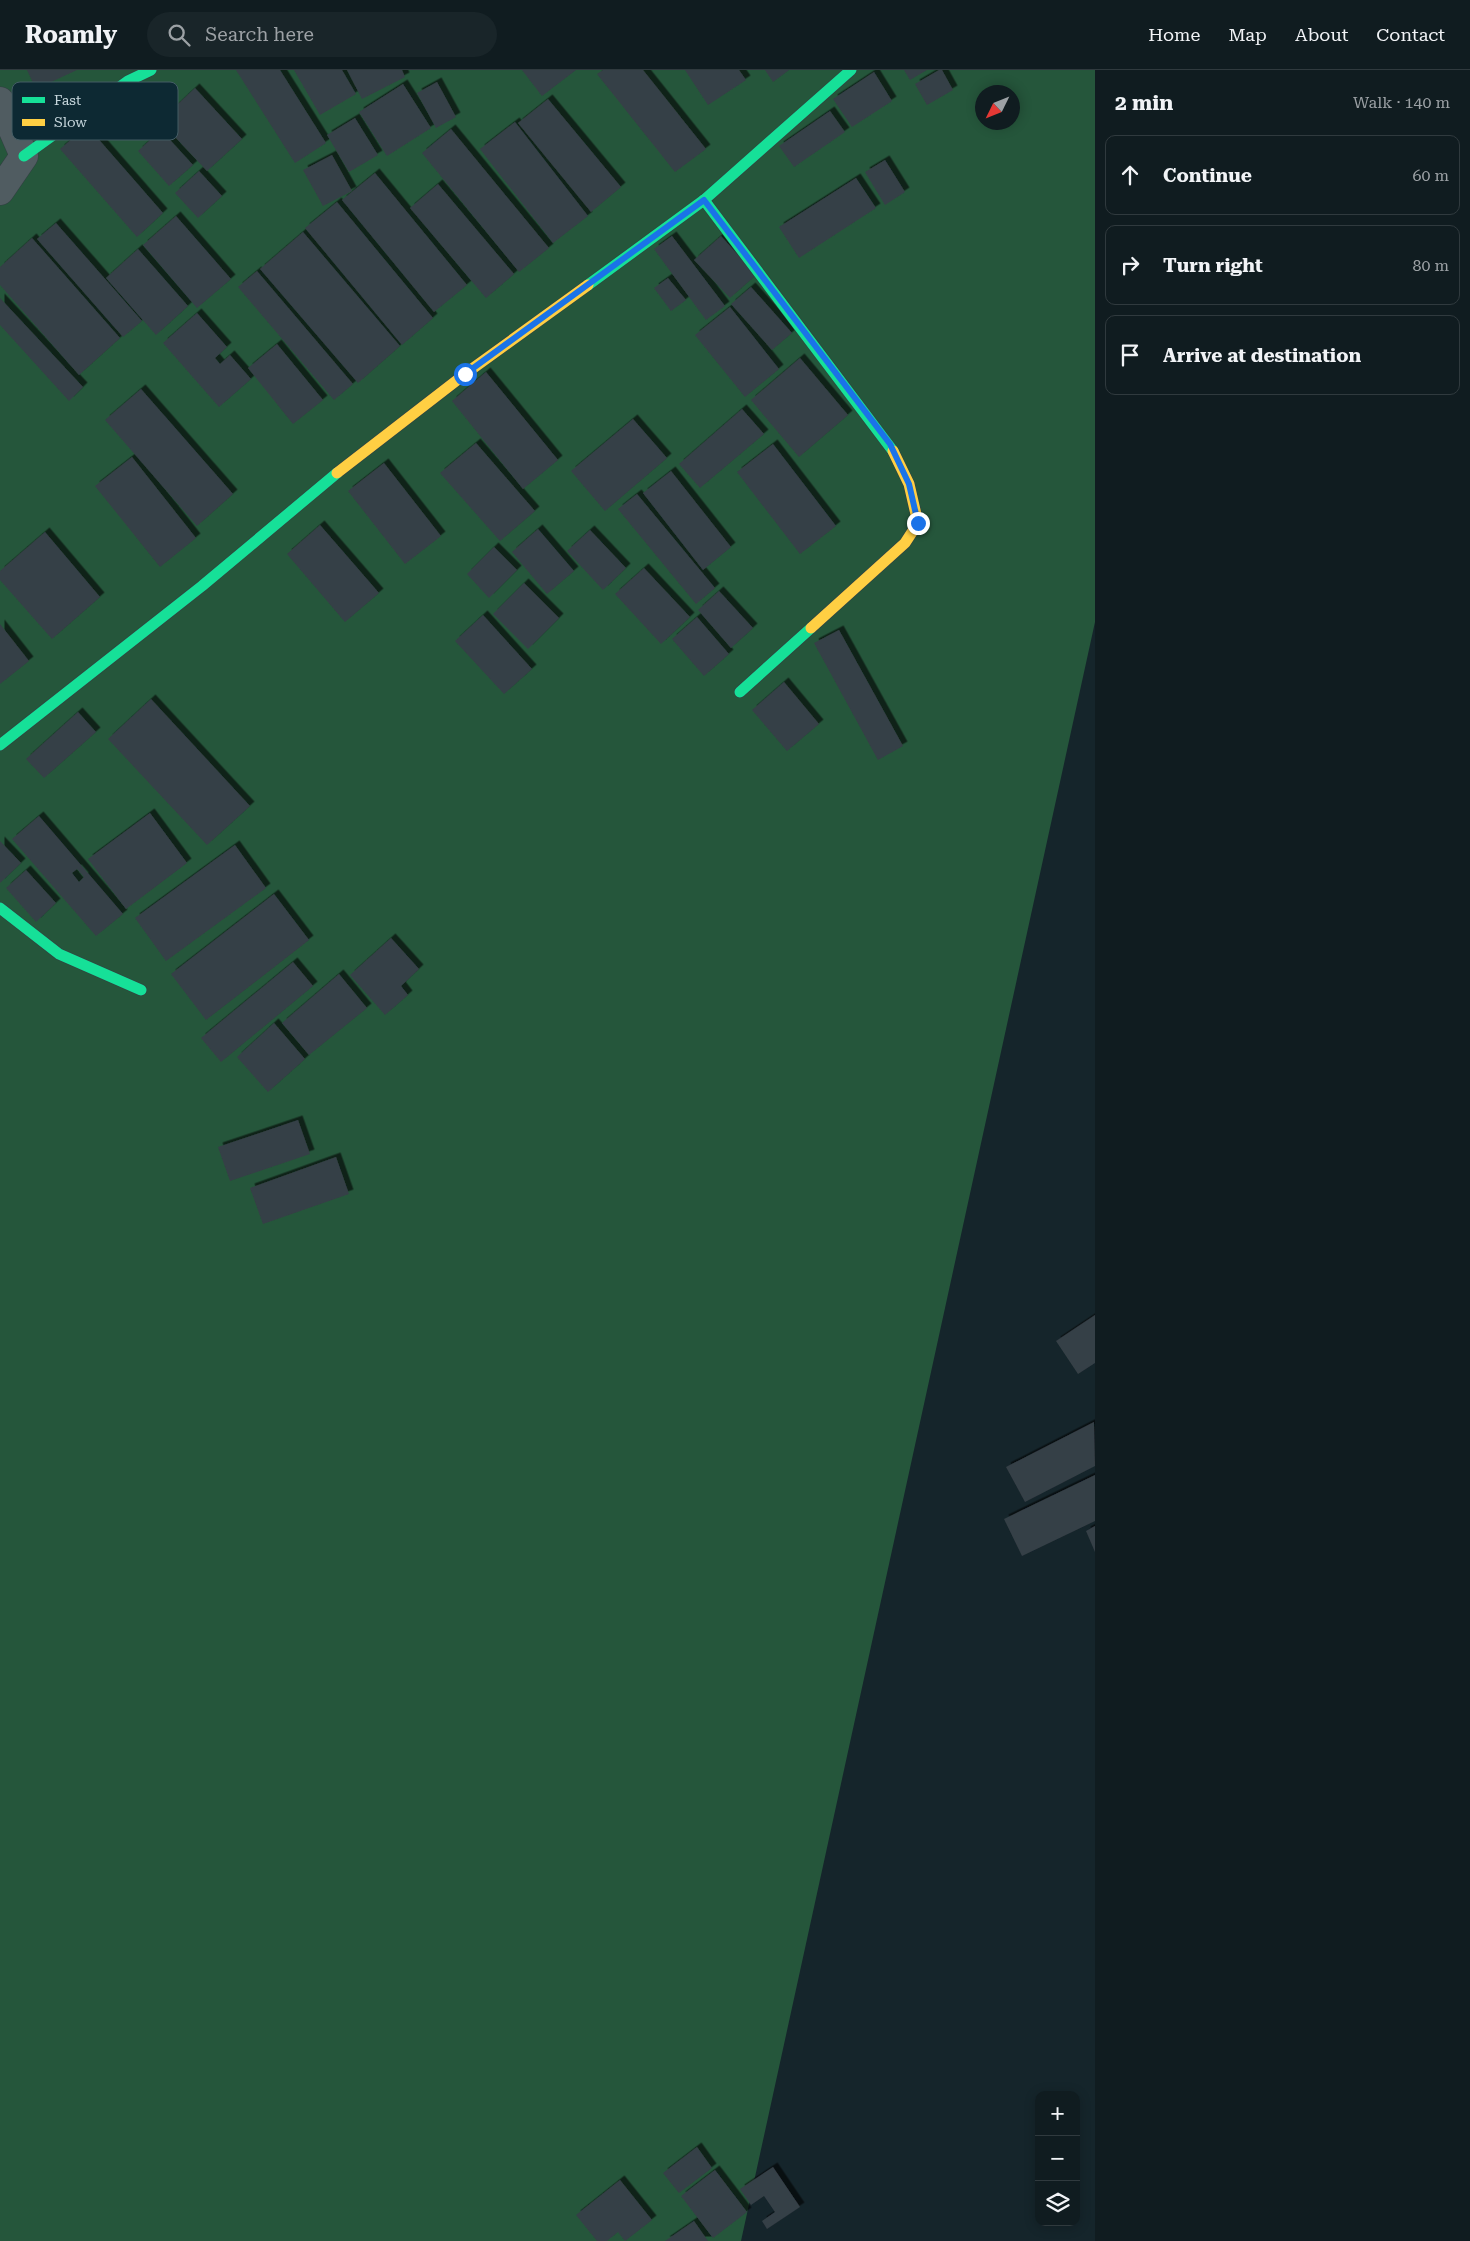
<!DOCTYPE html>
<html lang="en">
<head>
<meta charset="utf-8">
<style>
	body { margin:0; font-family:"Roboto Serif",serif; background:#192529; color:#f1f3f6 }
	.controls { position:absolute; right:15px; bottom:15px; display:grid; overflow:hidden; border-radius:10px; box-shadow:0 2px 12px #0003 }
	.controls button { width:45px; height:45px; display:grid; place-items:center; padding:0; border:0; border-bottom:1px solid #303a3e; background:#101c20; color:#f1f3f6; font:25px sans-serif }
	.compass { position:absolute; left:975px; top:15px; width:45px; height:45px; border-radius:50%; background:#101c20; box-shadow:0 2px 12px #0003; rotate:227deg }
	.stop { position:absolute; width:15px; height:15px; margin:-11px; border:4px solid #1a73e8; border-radius:50%; background:#fff }
	.stop.end { background:#1a73e8; border-color:#fff; box-shadow:0 1px 5px #0008 }
	.list { margin:0; padding:0; list-style:none }
	h2 { display:flex; justify-content:space-between; align-items:center; height:65px; margin:0; padding:0 20px; font-size:21px }
	h2 small { font-size:16px; font-weight:400; color:#9ca1a5 }
	.list li { display:grid; grid-template-columns:32px 1fr auto; gap:15px; align-items:center; box-sizing:border-box; height:80px; margin:0 10px 10px; padding:0 10px; border:1px solid #303a3e; border-radius:10px }
	.list b { display:block; font-size:19px; white-space:nowrap }
	.list em { font-size:16px; font-style:normal; color:#9ca1a5 }
	.icon { flex:none; width:28px; height:28px; fill:none; stroke:currentColor; stroke-width:2; stroke-linecap:round; stroke-linejoin:round }
	.map { position:relative; flex:none; width:1095px; height:2171px; overflow:hidden }
	header { display:flex; align-items:center; gap:30px; box-sizing:border-box; height:70px; padding:0 25px; background:#101c20; border-bottom:1px solid #303a3e }
	header strong { font-size:24px }
	nav { display:flex; gap:28px; margin-inline-start:auto; font-size:18px }
	.search { width:350px; height:45px; background:#192529; display:flex; align-items:center; gap:12px; box-sizing:border-box; padding:0 18px; border-radius:28px; color:#9ca1a5; font-size:19px }
	main { display:flex }
	aside { flex:1; background:#101c20 }
	.map>svg:first-child { display:block }
</style>
</head>
<body>
<header>
<strong>Roamly</strong>
<div class="search"><svg class="icon" aria-label="search" viewBox="0 0 24 24"><circle cx="10" cy="10" r="6"/><path d="M15 15l6 6"/></svg>Search here</div>
<nav><a>Home</a><a>Map</a><a>About</a><a>Contact</a></nav>
</header>
<main>
<div class="map">
<svg width="1095" height="2171" viewBox="0 0 1095 2171">
	<defs>
		<filter id="shadow"><feDropShadow dx="4.5" dy="-4.5" stdDeviation="0" flood-color="#0009"/></filter>
	</defs>
	<rect width="100%" height="100%" fill="#15252b"/>
	<!-- forest -->
	<path fill="#25563b" fill-rule="evenodd" d="M0 0H1095V552L741 2171H0ZM982 22H1012V52H982Z"/>
	<!-- building -->
	<g fill="#363f46" fill-rule="evenodd" filter="url(#shadow)">
		<polygon points="27,0 77,0 36,19"/>
		<polygon points="236,0 280,0 326,73 295,93"/>
		<polygon points="294,0 342,0 356,24 320,45"/>
		<polygon points="347,0 402,0 405,7 362,29"/>
		<polygon points="522,0 576,0 542,26"/>
		<polygon points="603,0 643,0 706,79 675,102 597,4"/>
		<polygon points="685,0 739,0 746,10 708,35"/>
		<polygon points="765,0 789,0 773,12"/>
		<polygon points="904,0 927,0 910,10"/>
		<polygon points="939,0 942,0 953,20 927,35 915,14"/>
		<polygon points="874,2 892,31 852,57 833,29"/>
		<polygon points="437,12 456,47 436,58 417,23"/>
		<polygon points="403,14 431,58 387,86 359,42"/>
		<polygon points="195,18 242,69 207,101 160,51"/>
		<polygon points="548,29 621,117 591,142 518,53"/>
		<polygon points="830,41 845,62 794,97 779,76"/>
		<polygon points="355,48 378,85 349,102 327,65"/>
		<polygon points="515,52 588,146 553,173 480,79"/>
		<polygon points="87,56 163,143 137,167 60,79"/>
		<polygon points="451,59 549,178 519,202 422,83"/>
		<polygon points="161,60 193,95 169,116 138,81"/>
		<polygon points="332,85 352,121 323,136 303,100"/>
		<polygon points="885,90 905,122 885,135 865,102"/>
		<polygon points="199,101 222,126 198,148 175,123"/>
		<polygon points="375,103 467,215 434,242 342,130"/>
		<polygon points="856,108 876,138 799,188 779,157"/>
		<polygon points="438,114 514,204 486,228 410,138"/>
		<polygon points="337,132 433,248 402,275 305,158"/>
		<polygon points="176,146 231,209 197,238 143,175"/>
		<polygon points="56,153 142,251 123,267 37,169"/>
		<polygon points="303,162 400,276 358,313 260,199"/>
		<polygon points="672,166 725,236 706,250 654,179"/>
		<polygon points="721,166 756,205 730,228 694,190"/>
		<polygon points="32,168 120,268 79,305 0,215 0,197"/>
		<polygon points="138,179 188,236 156,265 106,208"/>
		<polygon points="257,201 353,314 334,330 238,217"/>
		<polygon points="668,208 686,230 671,241 654,218"/>
		<polygon points="751,217 792,263 772,280 731,234"/>
		<polygon points="0,228 83,317 69,331 0,255"/>
		<polygon points="730,237 779,299 745,327 695,265"/>
		<polygon points="197,243 227,277 215,288 220,294 230,285 251,309 219,337 163,273"/>
		<polygon points="277,274 323,330 293,354 248,298"/>
		<polygon points="800,288 848,345 799,387 751,330"/>
		<polygon points="486,302 558,390 523,419 452,331"/>
		<polygon points="141,319 233,424 197,456 105,350"/>
		<polygon points="742,339 764,364 700,418 679,394"/>
		<polygon points="633,349 667,388 605,441 571,401"/>
		<polygon points="476,373 535,441 500,471 440,403"/>
		<polygon points="773,374 836,456 800,484 737,402"/>
		<polygon points="132,387 196,468 160,497 95,416"/>
		<polygon points="384,393 441,466 405,494 348,421"/>
		<polygon points="671,401 731,477 703,500 643,423"/>
		<polygon points="637,424 715,518 696,534 618,439"/>
		<polygon points="320,455 379,523 345,552 287,484"/>
		<polygon points="538,459 574,501 547,524 512,482"/>
		<polygon points="590,460 626,498 603,520 567,481"/>
		<polygon points="45,462 100,527 52,569 0,510 0,501"/>
		<polygon points="494,477 517,500 489,528 467,504"/>
		<polygon points="644,498 690,547 661,574 615,524"/>
		<polygon points="524,513 559,548 528,579 493,544"/>
		<polygon points="719,521 753,558 731,578 698,540"/>
		<polygon points="483,545 532,599 504,624 455,571"/>
		<polygon points="697,547 729,584 704,606 672,569"/>
		<polygon points="0,554 29,591 0,614"/>
		<polygon points="839,560 903,676 878,690 814,573"/>
		<polygon points="784,612 819,654 787,681 752,640"/>
		<polygon points="151,629 250,736 207,775 108,669"/>
		<polygon points="78,642 96,662 44,708 26,689"/>
		<polygon points="150,743 187,793 126,839 88,789"/>
		<path d="M39 746 123 844 96 866 12 769ZM77 799 84 807 79 812 72 803Z"/>
		<polygon points="0,771 21,793 0,813"/>
		<polygon points="235,775 266,818 166,891 135,848"/>
		<polygon points="26,800 56,833 36,852 6,818"/>
		<polygon points="274,824 309,870 206,950 171,904"/>
		<polygon points="391,868 419,899 401,916 408,925 385,945 350,905"/>
		<polygon points="293,892 313,916 221,992 201,968"/>
		<polygon points="339,904 367,938 309,985 282,953"/>
		<polygon points="274,953 305,989 268,1022 237,987"/>
		<polygon points="298,1050 310,1084 230,1111 218,1077"/>
		<polygon points="336,1087 349,1124 263,1154 250,1118"/>
		<polygon points="1095,1245 1095,1293 1078,1304 1056,1271"/>
		<polygon points="1094,1352 1095,1396 1025,1432 1006,1397"/>
		<polygon points="1095,1405 1095,1451 1022,1486 1004,1449"/>
		<polygon points="1095,1456 1095,1482 1086,1461"/>
		<polygon points="697,2077 712,2098 679,2123 663,2103"/>
		<polygon points="773,2097 800,2137 767,2159 762,2151 775,2142 764,2126 751,2135 740,2119"/>
		<polygon points="715,2100 747,2142 713,2168 681,2126"/>
		<polygon points="620,2110 652,2150 625,2171 618,2162 607,2171 597,2171 576,2145"/>
		<polygon points="694,2151 708,2171 665,2171"/>
	</g>
	<g fill="none" stroke-linecap="round" stroke-linejoin="round">
		<!-- street casing -->
		<g stroke="#333f43" stroke-width="29">
			<polyline id="street" points="0,31 24,86 0,121"/>
		</g>
		<!-- fast casing -->
		<g stroke="#333f43" stroke-width="12">
			<g id="fast">
				<polyline points="24,86 128,11 151,0"/>
				<polyline points="704,130 893,381"/>
				<polyline points="588,215 704,130 851,0"/>
				<polyline points="740,622 811,558"/>
				<polyline points="0,675 202,516 337,403"/>
				<polyline points="0,838 59,884 141,920"/>
			</g>
		</g>
		<!-- slow casing -->
		<g stroke="#333f43" stroke-width="12">
			<g id="slow">
				<polyline points="337,403 465,304 588,215"/>
				<polyline points="811,558 905,473 918,453 909,414 893,381"/>
			</g>
		</g>
		<!-- street -->
		<use href="#street" stroke="#505c61" stroke-width="28"/>
		<!-- fast -->
		<use href="#fast" stroke="#16e098" stroke-width="11"/>
		<!-- slow -->
		<use href="#slow" stroke="#ffcf43" stroke-width="11"/>
	</g>
	<g fill="none" stroke-linecap="round" stroke-linejoin="round">
		<!-- route -->
		<polyline stroke="#1a73e8" stroke-width="6" points="465,304 704,130 890,374 909,414 918,453"/>
	</g>
	<!-- legend -->
	<rect x="12" y="12" width="166" height="58" rx="8" fill="#0d2933" stroke="#445d65" stroke-width="1"/>
	<rect x="22" y="27" width="23" height="6" fill="#16e098"/>
	<rect x="22" y="49" width="23" height="7" fill="#ffcf43"/>
	<g font-size="14" fill="#c5d5db">
		<text x="54" y="35">Fast</text>
		<text x="54" y="57">Slow</text>
	</g>
</svg>
<div class="controls">
<button>+</button>
<button>−</button>
<button><svg class="icon" aria-label="layers" viewBox="0 0 24 24"><path d="M12 4l9 5-9 5-9-5zM3 14l9 5 9-5"/></svg></button>
</div>
<svg class="compass" viewBox="-18 -18 36 36"><path d="M0-13l5 13h-10z" fill="#e53935"/><path d="M0 13l5-13h-10z" fill="#9ca1a5"/></svg>
<div class="stop" style="left:465px;top:304px"></div>
<div class="stop end" style="left:918px;top:453px"></div>
</div>
<aside>
<h2>2 min<small>Walk · 140 m</small></h2>
<ul class="list">
<li><svg class="icon" aria-label="ahead" viewBox="0 0 24 24"><path d="M12 20V5M6 11l6-6 6 6"/></svg><div><b>Continue</b></div><em>60 m</em></li>
<li><svg class="icon" aria-label="right" viewBox="0 0 24 24"><path d="M7 20v-9h11M14 6l5 5-5 5"/></svg><div><b>Turn right</b></div><em>80 m</em></li>
<li><svg class="icon" aria-label="arrive" viewBox="0 0 24 24"><path d="M6 21V4h12l-3 4 3 4H6"/></svg><div><b>Arrive at destination</b></div></li>
</ul>
</aside>
</main>
</body>
</html>
